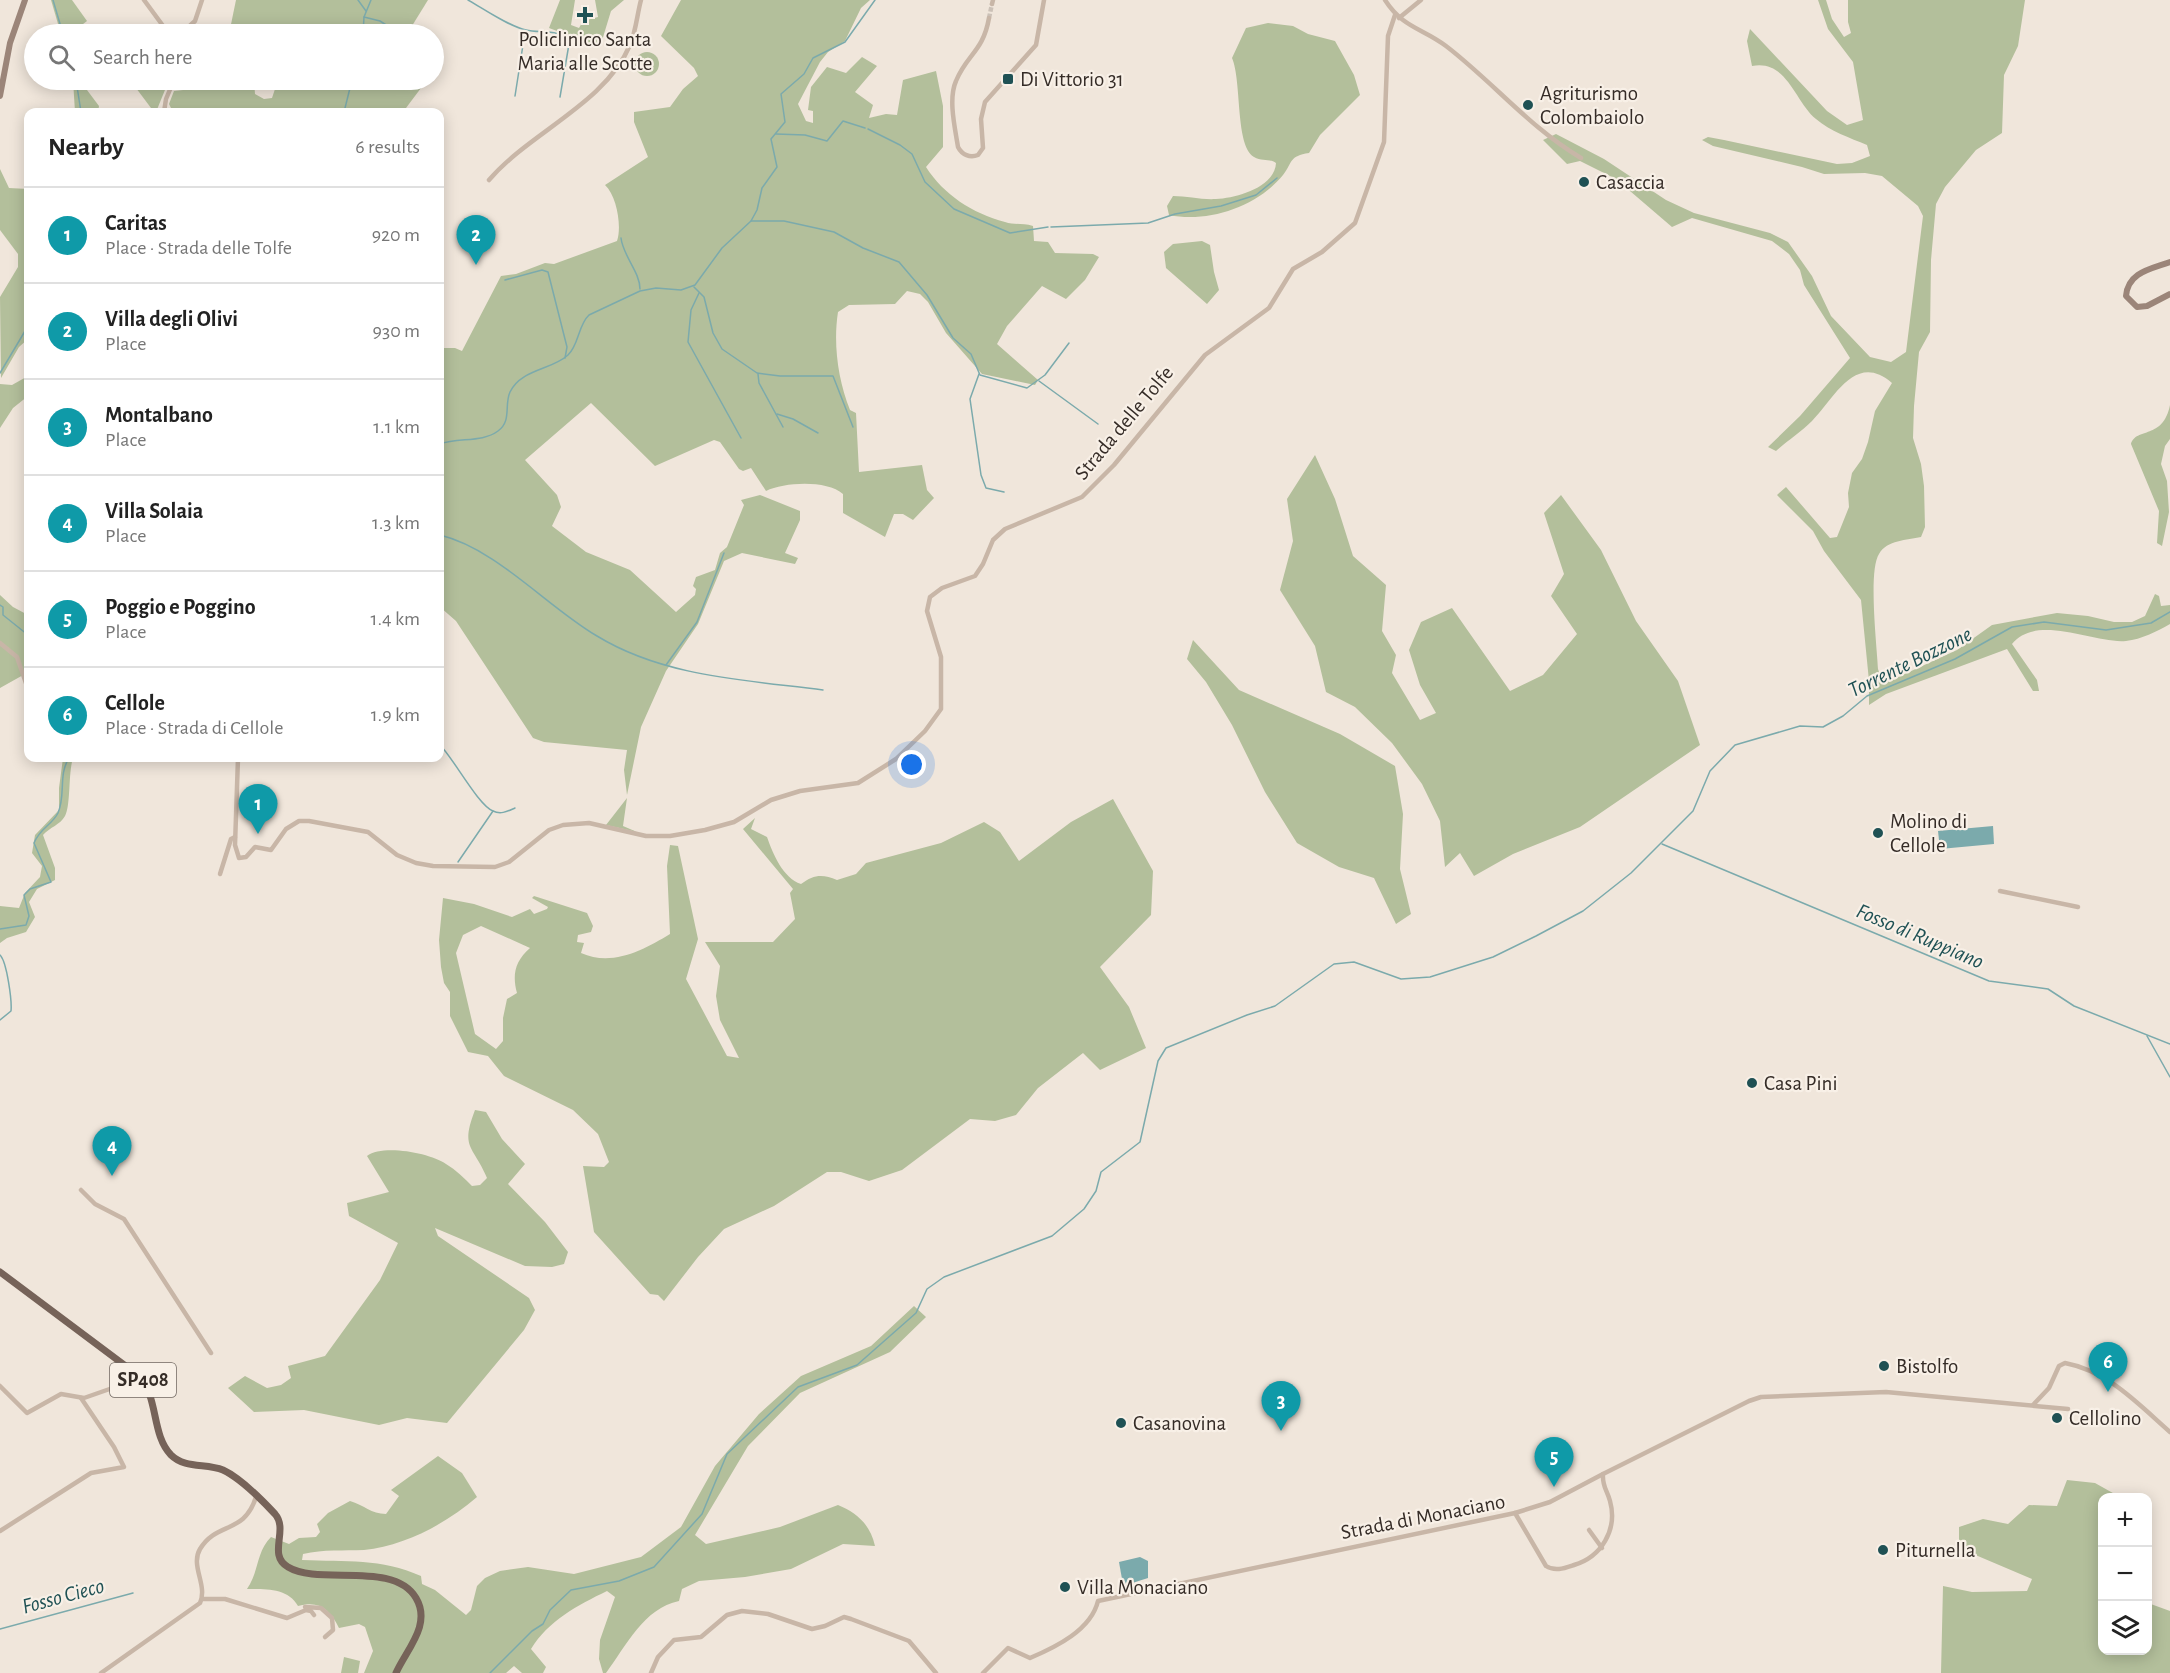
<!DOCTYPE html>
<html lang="en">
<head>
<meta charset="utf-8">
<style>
	body { margin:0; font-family:"Alegreya Sans",sans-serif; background:#f2f2f2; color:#222 }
	.controls { position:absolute; right:18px; bottom:18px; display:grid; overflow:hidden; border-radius:12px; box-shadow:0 3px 15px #0003 }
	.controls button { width:54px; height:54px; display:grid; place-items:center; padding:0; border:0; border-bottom:2px solid #e0e0e0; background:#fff; color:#222; font:30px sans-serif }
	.you { position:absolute; left:912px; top:765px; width:21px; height:21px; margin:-15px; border:4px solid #fff; border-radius:50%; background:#1a73e8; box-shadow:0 0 0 9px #1a73e833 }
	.badge { display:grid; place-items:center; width:39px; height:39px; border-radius:50%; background:#1f5154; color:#fff; font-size:20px; font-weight:700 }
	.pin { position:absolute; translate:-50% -50px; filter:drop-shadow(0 2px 3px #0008) }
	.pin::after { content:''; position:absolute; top:32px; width:21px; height:18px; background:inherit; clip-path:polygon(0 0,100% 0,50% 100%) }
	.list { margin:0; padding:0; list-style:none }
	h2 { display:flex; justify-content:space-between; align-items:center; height:78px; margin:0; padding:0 24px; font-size:26px }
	h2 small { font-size:20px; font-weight:400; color:#767676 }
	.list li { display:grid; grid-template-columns:39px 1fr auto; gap:18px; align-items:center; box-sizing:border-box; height:96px; padding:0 24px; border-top:2px solid #e0e0e0 }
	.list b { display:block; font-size:22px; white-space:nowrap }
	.list p { margin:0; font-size:20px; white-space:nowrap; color:#767676 }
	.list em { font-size:20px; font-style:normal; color:#767676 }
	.icon { flex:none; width:33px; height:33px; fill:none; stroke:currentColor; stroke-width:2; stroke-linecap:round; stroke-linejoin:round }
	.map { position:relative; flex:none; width:2170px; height:1673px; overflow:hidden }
	.search { position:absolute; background:#fff; box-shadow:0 3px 15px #0003; left:24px; top:24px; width:420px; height:66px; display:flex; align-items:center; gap:15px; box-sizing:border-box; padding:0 21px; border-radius:33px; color:#767676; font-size:22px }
	.panel { position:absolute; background:#fff; box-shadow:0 3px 15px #0003; left:24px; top:108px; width:420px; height:654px; border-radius:12px }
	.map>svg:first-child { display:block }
</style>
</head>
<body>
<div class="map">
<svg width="2170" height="1673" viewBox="0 0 2170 1673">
	<rect width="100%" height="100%" fill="#f0e6db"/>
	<!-- green -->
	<g fill="#b3bf9b" fill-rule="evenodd">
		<polygon points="51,0 72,0 87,21 70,34 61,34"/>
		<polygon points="236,0 428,0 407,34 229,34"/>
		<polygon points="560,0 575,0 571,25 579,28 583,21 598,17 595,0 624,0 611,11 600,47 549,28"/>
		<path d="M681 0H870L861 8 845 41 828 52 820 62 798 104 806 121 813 123V111L808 110 811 87 827 67 846 73 862 57 877 66 855 92 873 105 869 118 886 114 897 115 903 80 936 71 943 106V147L926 167C944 195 972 213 1005 222 1014 225 1023 223 1033 226L1034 241 1048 242 1055 253 1093 254 1099 257 1085 280 1066 299 1042 286 1007 326 997 344 1038 380 1035 385 982 374 946 333 928 302 920 294 907 291 895 304 849 305 838 312C833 344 838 380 850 410L856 413 859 472 922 465 927 490 934 498 913 520 903 514H894L885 537 843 513V494C827 480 785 482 766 491L751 468 743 471 739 469 720 442 714 440 655 466 591 403 525 460 557 495 561 507 552 526 586 552 630 570 676 612 695 595 696 589 693 586 696 577 715 570 720 553 727 547 744 505 741 500 760 495 800 511V520L785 553 798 558 795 564 742 553 724 561 698 624 666 671 641 727 627 795 624 770 627 750 544 742 533 738 456 621 440 607V348H455L462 351 501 276 516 274 545 263 554 264 617 241C622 227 617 196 605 185L648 157 634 122V112L670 107 683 89 698 76 694 68 661 36Z"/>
		<path d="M1818 0H1826L1832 19 1844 37 1851 33 1848 22V0H2025L2018 46 2004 75 2002 133 1976 150 1945 187 1936 204 1931 260 1930 332 1919 352 1914 406 1913 438 1921 464 1924 486 1925 527 1921 537C1907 540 1887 540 1879 554 1868 571 1877 646 1878 669L1883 684 1957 650 1992 625 2057 613 2088 616 2114 622H2132L2145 616 2155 594 2159 596 2161 606 2170 605V624C2156 632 2142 639 2126 641 2094 644 2037 613 2012 644L2037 680 2039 691H2033L2007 649 1886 694 1869 705V681L1861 600 1824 551 1813 531 1777 495 1786 487 1830 538 1837 537 1849 507 1848 493 1852 473 1862 459 1868 442 1875 411 1892 383C1855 351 1834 399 1812 421 1801 432 1787 441 1776 451L1768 447 1800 416 1850 358 1804 285 1800 270 1789 254 1772 241 1692 218 1672 227 1616 179 1580 161 1567 164 1543 140 1556 134 1604 159 1666 200 1694 213 1770 233 1788 242 1812 276 1831 316 1870 357 1891 362 1906 352 1923 216 1918 206 1882 176 1865 173 1824 174 1802 167 1713 146 1702 140 1708 137 1724 140 1837 164 1852 163 1870 156 1867 145C1850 138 1830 131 1816 119 1795 102 1787 59 1752 66L1747 41 1750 29 1827 111 1847 125 1863 120 1853 62 1828 29Z"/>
		<path d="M1268 23 1293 26 1308 34 1335 41 1354 75 1360 95 1320 135 1309 153C1289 156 1293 162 1283 175 1257 207 1208 223 1169 215L1167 206 1173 196C1187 196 1202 200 1216 199 1237 198 1275 187 1276 163 1269 158 1262 162 1254 157 1235 146 1242 81 1232 58L1246 28Z"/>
		<circle cx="647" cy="64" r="12"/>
		<polygon points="73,80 84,80 81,82 99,106 98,112 75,112"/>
		<polygon points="130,80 169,80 156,112 154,112"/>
		<polygon points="199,80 254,80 255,94 264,99 272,98 278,80 427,80 403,112 173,112 169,104 174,91 183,90"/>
		<polygon points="0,169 9,188 28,189 28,339 19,347 1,378 0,297 18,267 18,254 0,230"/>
		<polygon points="1202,241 1210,245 1214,272 1219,290 1207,304 1166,268 1164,252 1173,244"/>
		<polygon points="28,376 28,396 13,408 0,428 0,384 12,385"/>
		<path d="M2170 405V439L2165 446 2161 464 2167 481 2169 512 2162 546 2157 543 2159 511 2131 444C2136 427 2163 440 2170 405Z"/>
		<polygon points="1315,455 1335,499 1353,556 1386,585 1382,631 1396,655 1392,673 1420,720 1436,713 1420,685 1409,650 1421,622 1452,608 1510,691 1543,675 1577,634 1551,596 1564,574 1544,513 1561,495 1601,550 1636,621 1678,681 1700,745 1580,827 1513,854 1474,876 1460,853 1445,867 1440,821 1422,784 1392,743 1355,707 1326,692 1315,646 1280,590 1293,541 1287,499"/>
		<polygon points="0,595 13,607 28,615 28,681 25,674 0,688"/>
		<polygon points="1193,640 1239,690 1340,734 1395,766 1403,814 1400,869 1411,914 1396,924 1374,878 1339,867 1297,843 1265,792 1232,725 1206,682 1187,659"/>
		<path d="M63 758H73C68 774 71 805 65 816 60 825 50 827 43 835L55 868V880L37 889 29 902 35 917 26 932 7 938 0 943V906L19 908 25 893 40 877 42 866 32 853 35 835 59 810V788Z"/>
		<polygon points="627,798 623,826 637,832 606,825"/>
		<path d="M1113 799 1153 871 1151 915 1100 967 1129 1007 1146 1048 1100 1070 1083 1053 1038 1088 1016 1115 995 1121 970 1119 902 1170 869 1181 841 1172H827L774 1206 724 1229 698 1257 664 1301 658 1295 650 1294 594 1232 583 1166 604 1167 609 1162 598 1134 573 1110 504 1076 488 1056 468 1052 450 1016V992L444 983 441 967 439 940 443 898 474 904 512 917 530 909 534 914 547 909 548 907 532 898 534 896 587 913 593 926 591 932 578 935 577 942 584 943 581 953C612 967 644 950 670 934L667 866 670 845 678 846 698 939 686 979 727 1056 739 1058 720 1020 716 996 720 966 705 942H773L795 919 790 893 793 889 743 829 755 818 751 829 767 837C773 854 783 878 801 884 814 874 823 874 837 880L856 874 866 863 941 843 984 822 1000 832 1019 861 1071 822ZM481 926 530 948C515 961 512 975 517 993L507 999 503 1018V1041L496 1049 475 1034 456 953 463 935Z"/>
		<path d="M475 1110 486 1112 502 1139 525 1164 508 1184 545 1222 568 1252 564 1264 552 1267 525 1266 435 1228 438 1236 529 1298 535 1310 524 1330 447 1423 407 1418 379 1425 304 1410 254 1412 228 1388 245 1376 267 1388 281 1385 291 1378 288 1366 325 1356 380 1280 398 1243 349 1216 347 1203 389 1192 367 1156C383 1144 430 1153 446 1164 456 1170 464 1178 472 1186L480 1185 487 1178C473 1145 460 1149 475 1110Z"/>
		<path d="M914 1306 926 1317 890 1352 800 1393 748 1446 695 1535 706 1544 780 1527 838 1505C857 1513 870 1524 875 1546L843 1544 791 1569 745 1577 699 1581 682 1589 679 1601C644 1608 626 1646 606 1673H603L599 1659 600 1640 615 1597 607 1591C578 1605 548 1621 531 1649L546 1667 543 1673H522L514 1666 506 1673H364L373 1651 365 1627 359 1624 339 1628C330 1609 319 1600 298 1606 288 1588 266 1589 247 1589 259 1572 256 1552 271 1537L289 1544 299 1538 316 1537 320 1532 317 1524 328 1513 350 1501C364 1505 371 1514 386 1514L399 1496 391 1490 438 1456 462 1473 477 1497C447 1523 405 1546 364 1550 343 1551 324 1549 303 1554L302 1560C346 1562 381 1558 421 1576L422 1584 435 1590 466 1615 471 1610 477 1586 485 1578 500 1571 528 1567 574 1574 641 1557 681 1527 715 1466 759 1414 801 1376 871 1346Z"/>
		<polygon points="2067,1480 2095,1483 2120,1497 2102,1498 2102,1650 2148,1650 2148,1603 2170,1611 2170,1673 1941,1673 1943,1586 1972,1592 2027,1591 2032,1579 1959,1548 1959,1527 1983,1519 2008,1524 2029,1505 2057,1506"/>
		<polygon points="344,1657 360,1661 358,1673 341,1673"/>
	</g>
	<!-- water -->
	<g fill="#7baaac">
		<polygon points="1993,826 1994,844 1940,849 1938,831"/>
		<polygon points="1140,1557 1148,1561 1148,1578 1126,1585 1122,1579 1119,1562"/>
	</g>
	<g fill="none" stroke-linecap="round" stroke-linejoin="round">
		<!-- stream -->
		<g stroke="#7baaac" stroke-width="1.5">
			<polyline points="53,0 63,34"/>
			<polyline points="358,0 366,11"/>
			<path d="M468 0C484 9 508 26 526 30 541 34 560 27 569 44L560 97"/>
			<polyline points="364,17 380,21 400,34"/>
			<polyline points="363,34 364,17 371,0"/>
			<polyline points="434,52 437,54"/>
			<polyline points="76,80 81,112"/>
			<polyline points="515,96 525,32"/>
			<polyline points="344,112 352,80"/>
			<polyline points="868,129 900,145 912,154 925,182 954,209 1010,233 1048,227"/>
			<polyline points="776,134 805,135 827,141 843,121 865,128"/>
			<polyline points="751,221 784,221 834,232 863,248 899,262 927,295 953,338 971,354 980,375 1027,388 1045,375 1069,343"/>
			<polyline points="1051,227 1148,223 1175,214 1221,206 1256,195 1277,178"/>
			<path d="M621 238C623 256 640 272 640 289"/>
			<polyline points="505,280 542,270 548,272 567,347 565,358"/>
			<polyline points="694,287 704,297 713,333 722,349 757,373 780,376 833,376 853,427"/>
			<polyline points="699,293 691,310 688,342 741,438"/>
			<polyline points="0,373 28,326"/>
			<polyline points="758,374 759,383 783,427"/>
			<polyline points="979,374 970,399 981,475 986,488 1004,492"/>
			<polyline points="1039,381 1098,424"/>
			<polyline points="777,414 793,419 818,433"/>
			<path d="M440 444C458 437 482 443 498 431 512 421 504 405 510 392 521 369 552 370 568 355 579 345 578 325 589 315L640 291 656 288 681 290 695 285 722 248 751 221 757 210 762 188 777 167 771 139 785 122 781 94 804 74 813 58 845 42 875 0"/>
			<path d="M440 535C497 549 546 606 597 636 664 677 746 680 823 690"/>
			<polyline points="0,605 3,607 3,615 28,635"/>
			<polyline points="666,665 697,622 724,553"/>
			<path d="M440 745C454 759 478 805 493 811 501 815 508 811 515 808"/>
			<polyline points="1662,844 1989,981 2048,989 2074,1006 2170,1044"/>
			<polyline points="458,862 493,811"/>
			<path d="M0 929 26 925 29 916 24 895 30 889 51 882 34 843C40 828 52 825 58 813 66 795 58 775 69 758"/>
			<path d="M0 955C7 962 12 1001 11 1011L0 1020"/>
			<polyline points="2147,1036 2170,1077"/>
			<polyline points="0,1629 133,1593"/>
			<polyline points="490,1673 532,1631 543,1624 550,1610 571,1590 619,1581 654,1567 702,1514 727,1454 798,1387 857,1365 916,1313 927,1289 944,1277 1052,1236 1084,1209 1096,1191 1101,1172 1140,1142 1158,1061 1166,1048 1247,1015 1275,1006 1334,964 1354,962 1401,979 1430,977 1493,957 1536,936 1583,911 1631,873 1693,811 1710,771 1735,745 1800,726 1823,727 1843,716 1867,696 1955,659 2012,627 2044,622 2106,630 2151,623 2170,612"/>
		</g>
		<!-- street-tunnel -->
		<polyline stroke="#cbc1b7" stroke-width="4.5" stroke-dasharray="4.5 2" stroke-linecap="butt" points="989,18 992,4"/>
		<!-- street -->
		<g stroke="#c8b6a7" stroke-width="4.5">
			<polyline points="144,0 169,34"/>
			<path d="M1385 0C1403 28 1422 28 1446 46 1493 82 1530 128 1581 158"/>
			<polyline points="992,4 993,0"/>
			<path d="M989 18C983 52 967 54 956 81 948 99 955 128 958 147 962 155 970 158 978 155L983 148 981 119 985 102 1036 45 1044 0"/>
			<polyline points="1399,18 1421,0"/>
			<polyline points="181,34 195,21 202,0"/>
			<polyline points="164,112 166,99 174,80"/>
			<path d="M489 180C530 132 605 104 630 45 636 31 637 15 641 0"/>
			<polyline points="0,643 17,657 28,689"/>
			<polyline points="238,758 235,845 239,858 246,857 255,847 271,850 286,829 299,821 309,821 368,832 397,855 416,863 433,866 495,867 509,862 549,830 563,825 589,823 646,836 670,836 705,830 734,822 771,800 800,791 858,783 896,759 925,731 941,709 941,657 927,611 930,597 942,588 975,576 983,564 993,540 1005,529 1082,497 1114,465 1205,355 1269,308 1293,269 1322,252 1355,223 1384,142 1388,36 1395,15"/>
			<polyline points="220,874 231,839 235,837"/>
			<polyline points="2000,891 2078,907"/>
			<polyline points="81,1190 95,1204 124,1219 211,1353"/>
			<polyline points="0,1386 27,1413 61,1394 84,1398 141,1378"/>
			<path d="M2033 1405 2049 1388 2059 1366 2065 1363C2108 1371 2138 1404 2170 1432"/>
			<polyline points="1515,1513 1550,1502 1603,1474"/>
			<polyline points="1589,1530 1602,1548"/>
			<polyline points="0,1531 91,1473 124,1467 114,1447 81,1398"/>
			<polyline points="202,1599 225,1599 287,1618 306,1610 311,1611 314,1615"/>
			<polyline points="305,1607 321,1608 332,1618 333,1630 325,1637"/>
			<path d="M101 1673 200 1603C208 1585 190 1566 200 1549 217 1521 244 1535 256 1497"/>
			<polyline points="651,1673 658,1657 674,1640 701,1637 727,1615 742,1611 768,1614 812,1629 825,1626 844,1617 851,1619 909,1641 936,1673"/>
			<path d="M983 1673 1008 1648 1030 1658C1056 1647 1091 1630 1098 1601L1515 1513 1546 1566C1555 1572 1565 1568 1574 1565 1601 1557 1618 1530 1610 1501 1607 1490 1602 1486 1603 1474L1749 1401 1761 1397 1886 1392 2068 1409"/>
		</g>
		<!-- secondary -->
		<g stroke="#9b8579" stroke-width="6">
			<polyline points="0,96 10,43 25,0"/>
			<path d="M2170 262C2151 269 2128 272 2126 296L2137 307 2147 306 2170 294"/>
		</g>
		<!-- primary -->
		<path stroke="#766359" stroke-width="7" d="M0 1272 139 1376C159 1398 151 1434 171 1455 185 1469 206 1463 223 1470 240 1478 262 1500 275 1514 289 1530 267 1555 288 1567 319 1586 394 1560 416 1598 432 1625 406 1650 396 1673"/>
	</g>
	<!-- markers -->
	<g fill="#1f5154" stroke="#f8f0e7" stroke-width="2">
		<path d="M582 6h6v6h6v6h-6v6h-6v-6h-6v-6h6z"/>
		<rect x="1002" y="73" width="12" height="12" rx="3"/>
		<circle cx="1528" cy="105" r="6"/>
		<circle cx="1584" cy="182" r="6"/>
		<circle cx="1878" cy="833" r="6"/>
		<circle cx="1752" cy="1083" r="6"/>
		<circle cx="1884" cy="1366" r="6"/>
		<circle cx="2057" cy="1418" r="6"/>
		<circle cx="1121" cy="1423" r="6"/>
		<circle cx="1883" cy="1550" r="6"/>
		<circle cx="1065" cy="1587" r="6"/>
	</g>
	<g text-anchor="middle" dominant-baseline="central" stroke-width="4.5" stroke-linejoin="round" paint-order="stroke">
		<!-- shield labels -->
		<rect fill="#f8f0e7" stroke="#706761" stroke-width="1.5" x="110" y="1363" width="66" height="34" rx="4.5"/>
		<g font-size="20" font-weight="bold" fill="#352c27">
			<text x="143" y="1380">SP408</text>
		</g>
		<!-- poi labels -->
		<g font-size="21" fill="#352c27" stroke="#f8f0e7" text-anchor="start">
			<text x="585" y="39" text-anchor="middle">Policlinico Santa<tspan x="585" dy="24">Maria alle Scotte</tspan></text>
			<text x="1020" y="79">Di Vittorio 31</text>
			<text x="1540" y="93">Agriturismo<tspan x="1540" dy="24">Colombaiolo</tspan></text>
			<text x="1596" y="182">Casaccia</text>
			<text x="1890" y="821">Molino di<tspan x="1890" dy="24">Cellole</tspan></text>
			<text x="1764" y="1083">Casa Pini</text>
			<text x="1896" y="1366">Bistolfo</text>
			<text x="2069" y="1418">Cellolino</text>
			<text x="1133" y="1423">Casanovina</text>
			<text x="1895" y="1550">Piturnella</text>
			<text x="1077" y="1587">Villa Monaciano</text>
		</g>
		<!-- street labels -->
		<g font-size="21" fill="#352c27" stroke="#f8f0e7">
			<text transform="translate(1124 423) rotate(-50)">Strada delle Tolfe</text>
			<text transform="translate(1423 1517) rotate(-11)">Strada di Monaciano</text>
		</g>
		<!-- water labels -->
		<g font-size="22" font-style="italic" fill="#1f5154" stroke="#f8f0e7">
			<text transform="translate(1910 662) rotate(-26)">Torrente Bozzone</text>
			<text transform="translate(1920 936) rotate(23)">Fosso di Ruppiano</text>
			<text transform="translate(63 1596) rotate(-15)">Fosso Cieco</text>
		</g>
	</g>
</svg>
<div class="controls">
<button>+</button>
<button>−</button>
<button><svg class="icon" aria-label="layers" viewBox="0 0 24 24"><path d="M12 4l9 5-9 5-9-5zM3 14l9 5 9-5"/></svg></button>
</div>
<div class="you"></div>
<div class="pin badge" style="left:258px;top:834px;background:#0f9aa8">1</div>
<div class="pin badge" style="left:476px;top:265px;background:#0f9aa8">2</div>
<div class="pin badge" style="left:1281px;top:1431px;background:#0f9aa8">3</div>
<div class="pin badge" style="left:112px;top:1176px;background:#0f9aa8">4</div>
<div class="pin badge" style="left:1554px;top:1487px;background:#0f9aa8">5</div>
<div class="pin badge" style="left:2108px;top:1392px;background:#0f9aa8">6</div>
<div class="search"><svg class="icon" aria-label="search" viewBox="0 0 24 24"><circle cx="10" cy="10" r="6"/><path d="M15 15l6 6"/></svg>Search here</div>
<section class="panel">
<h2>Nearby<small>6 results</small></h2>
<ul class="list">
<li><span class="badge" style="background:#0f9aa8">1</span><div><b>Caritas</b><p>Place · Strada delle Tolfe</p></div><em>920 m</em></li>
<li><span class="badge" style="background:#0f9aa8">2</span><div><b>Villa degli Olivi</b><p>Place</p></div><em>930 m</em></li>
<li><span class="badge" style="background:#0f9aa8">3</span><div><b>Montalbano</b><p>Place</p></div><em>1.1 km</em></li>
<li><span class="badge" style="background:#0f9aa8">4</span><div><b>Villa Solaia</b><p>Place</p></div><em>1.3 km</em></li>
<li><span class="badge" style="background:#0f9aa8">5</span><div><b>Poggio e Poggino</b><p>Place</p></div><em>1.4 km</em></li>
<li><span class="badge" style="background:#0f9aa8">6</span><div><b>Cellole</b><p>Place · Strada di Cellole</p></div><em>1.9 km</em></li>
</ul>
</section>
</div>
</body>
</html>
